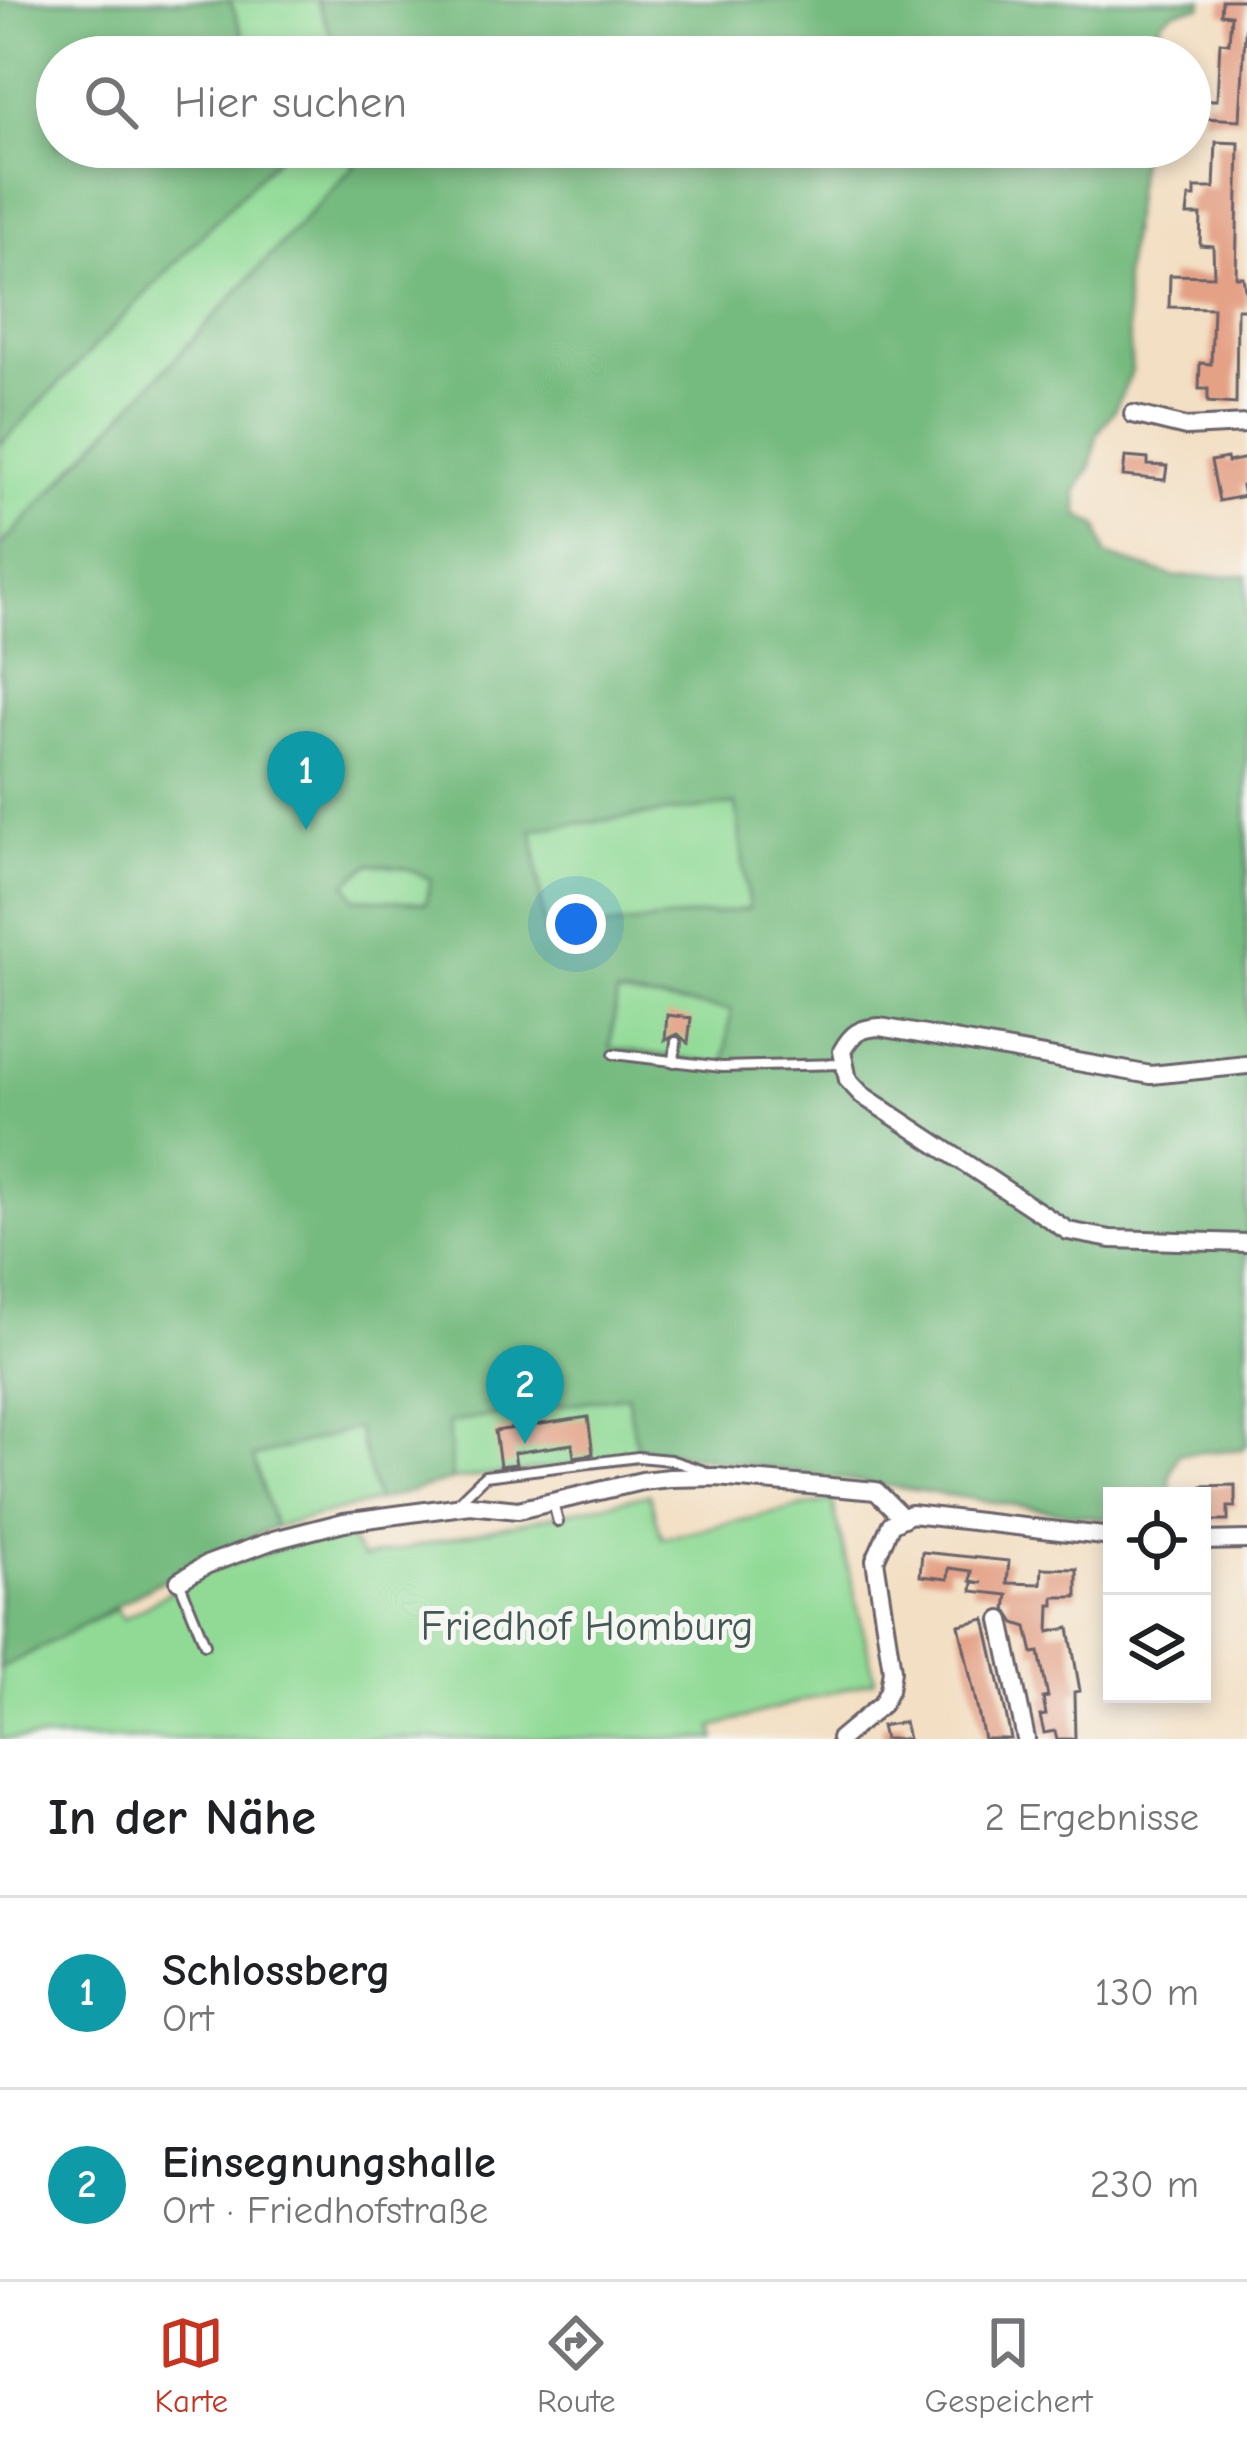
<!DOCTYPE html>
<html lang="de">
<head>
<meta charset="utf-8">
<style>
	body { margin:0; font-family:"Comic Neue",sans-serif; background:#f6f6f6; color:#202124 }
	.controls { position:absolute; right:36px; bottom:36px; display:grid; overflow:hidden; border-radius:0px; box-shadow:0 6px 18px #0003 }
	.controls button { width:108px; height:108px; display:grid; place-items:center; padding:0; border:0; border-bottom:3px solid #e0e0e0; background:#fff; color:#202124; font:60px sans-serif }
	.you { position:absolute; left:576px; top:924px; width:42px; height:42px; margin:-30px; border:9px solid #fff; border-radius:50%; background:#1a73e8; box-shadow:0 0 0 18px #1a73e833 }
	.badge { display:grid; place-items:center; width:78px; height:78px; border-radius:50%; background:#c8321e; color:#fff; font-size:39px; font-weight:700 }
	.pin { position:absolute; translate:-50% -99px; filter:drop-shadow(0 3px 6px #0008) }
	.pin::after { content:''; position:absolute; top:63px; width:42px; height:36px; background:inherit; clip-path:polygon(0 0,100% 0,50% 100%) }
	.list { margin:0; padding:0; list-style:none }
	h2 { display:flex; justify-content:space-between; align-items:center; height:156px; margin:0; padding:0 48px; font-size:51px }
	h2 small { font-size:39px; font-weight:400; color:#757577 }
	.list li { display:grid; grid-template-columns:78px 1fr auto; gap:36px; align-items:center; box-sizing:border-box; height:192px; padding:0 48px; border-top:3px solid #e0e0e0 }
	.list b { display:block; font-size:45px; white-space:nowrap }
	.list p { margin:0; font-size:39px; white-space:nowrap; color:#757577 }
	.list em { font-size:39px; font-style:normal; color:#757577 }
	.icon { flex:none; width:66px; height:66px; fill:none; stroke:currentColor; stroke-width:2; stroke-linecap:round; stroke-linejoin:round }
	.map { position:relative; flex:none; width:1247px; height:1739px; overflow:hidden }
	.search { position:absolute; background:#fff; box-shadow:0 6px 18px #0003; left:36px; right:36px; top:36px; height:132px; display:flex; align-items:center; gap:30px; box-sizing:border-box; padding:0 42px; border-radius:66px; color:#757577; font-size:45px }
	.sheet { height:540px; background:#fff }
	nav { display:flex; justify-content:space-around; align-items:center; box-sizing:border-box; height:168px; border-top:3px solid #e0e0e0; background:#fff; font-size:33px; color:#757577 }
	nav a { display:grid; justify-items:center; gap:6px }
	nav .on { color:#c8321e }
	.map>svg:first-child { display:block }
</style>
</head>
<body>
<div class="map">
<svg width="1247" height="1739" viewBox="0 0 1247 1739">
	<rect width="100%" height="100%" fill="#f6f6f2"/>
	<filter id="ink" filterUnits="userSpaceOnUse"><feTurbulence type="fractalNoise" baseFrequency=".00833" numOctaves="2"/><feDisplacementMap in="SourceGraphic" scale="24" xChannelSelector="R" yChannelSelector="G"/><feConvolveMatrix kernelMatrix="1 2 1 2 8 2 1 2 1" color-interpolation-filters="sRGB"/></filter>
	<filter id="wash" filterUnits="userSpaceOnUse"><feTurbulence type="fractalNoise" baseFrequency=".004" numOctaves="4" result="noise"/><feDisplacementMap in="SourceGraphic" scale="48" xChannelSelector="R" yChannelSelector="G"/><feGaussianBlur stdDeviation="2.7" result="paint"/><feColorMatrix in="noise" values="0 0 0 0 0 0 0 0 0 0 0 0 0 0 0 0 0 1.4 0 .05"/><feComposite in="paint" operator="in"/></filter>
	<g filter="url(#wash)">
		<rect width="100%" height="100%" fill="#f3dfc3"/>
		<!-- green -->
		<g fill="#90da95" stroke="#597e68" stroke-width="3">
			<polygon points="230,0 317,0 332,37 328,57 251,57"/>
			<polygon points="284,147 348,147 354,166 0,547 0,445"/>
			<polygon points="737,804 750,910 544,934 532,829"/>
			<polygon points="370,864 405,868 431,879 426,903 355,898 346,882"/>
			<polygon points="617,995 732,1010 725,1064 610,1048"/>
			<polygon points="628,1395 638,1457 452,1480 447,1423"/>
			<polygon points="358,1427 377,1501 275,1527 252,1457"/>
			<polygon points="649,1494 662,1538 832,1500 875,1680 713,1727 716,1739 0,1739 0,1668 116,1609 123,1619 205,1572 342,1529 363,1558"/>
		</g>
		<!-- forest -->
		<g fill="#74ba7e" stroke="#4b6e5c" stroke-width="3" fill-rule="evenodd">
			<polygon points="0,0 230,0 251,57 57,57 57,147 285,149 0,445"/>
			<polygon points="317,0 1203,0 1202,6 1175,11 1161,20 1153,57 328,57 332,37"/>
			<path d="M348 147H1141L1124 279 1132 371 1115 409 1097 434 1091 466 1076 491 1079 515 1098 526 1106 555 1176 577 1247 575V1444L1243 1449 1178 1454 1170 1476 1171 1496H1112V1520L637 1448 627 1395 448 1423 452 1480 377 1501 357 1428 253 1457 275 1527C181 1563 92 1624 0 1668V547L354 166ZM736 804 749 909 545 934 533 829ZM370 864 405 868 431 879 426 903 355 898 346 883ZM617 995 731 1010 724 1064 610 1048Z"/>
		</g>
		<g id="blocks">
			<!-- building -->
			<g fill="#e4a186">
				<polygon points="1222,0 1247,0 1240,120 1203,118 1205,100 1217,100 1220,42 1229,43 1231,15 1221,14"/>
				<polygon points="1216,142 1239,143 1236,277 1243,277 1246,295 1246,309 1237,309 1236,404 1208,402 1208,389 1199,389 1200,363 1211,364 1213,308 1169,307 1170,275 1214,276 1213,246 1200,245 1201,215 1187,215 1189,197 1195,197 1195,188 1214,188"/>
				<polygon points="1125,457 1148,459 1148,465 1167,466 1165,480 1123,476"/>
				<polygon points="1227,458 1228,462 1247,458 1247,485 1242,486 1244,496 1219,501 1211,461"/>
				<polygon points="667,1015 691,1018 688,1043 678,1034 665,1040"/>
				<polygon points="588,1417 593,1454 574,1457 572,1444 514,1453 516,1464 500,1466 495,1431"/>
				<polygon points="1235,1485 1235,1507 1228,1507 1228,1521 1202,1521 1202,1486"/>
				<polygon points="922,1552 1009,1561 1007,1583 1041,1584 1042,1568 1077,1569 1077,1597 1054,1597 1054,1605 1050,1605 1049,1632 1069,1628 1080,1691 1074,1692 1075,1739 1057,1739 1055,1731 1044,1733 1040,1716 1046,1715 1043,1698 1048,1697 1039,1652 1033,1653 1027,1627 1015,1623 1006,1609 1008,1595 972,1591 973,1582 983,1583 971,1581 972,1571 949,1568 948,1579 920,1576"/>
				<polygon points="985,1619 1002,1695 1011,1739 984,1739 959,1625"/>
				<polygon points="904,1722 908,1739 884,1739 881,1726"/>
			</g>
		</g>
	</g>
	<g filter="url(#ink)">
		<use href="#blocks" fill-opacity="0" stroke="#6b646b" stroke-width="3"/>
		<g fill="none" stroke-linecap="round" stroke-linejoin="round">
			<!-- lane casing -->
			<g stroke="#6b646b" stroke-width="14">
				<g id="lane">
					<polyline points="614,1054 722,1067 842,1064"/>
					<polyline points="674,1062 676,1042"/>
					<polyline points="457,1503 485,1476 638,1457 670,1460 704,1471"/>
					<polyline points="553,1503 558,1522"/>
					<polyline points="179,1581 205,1644"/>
				</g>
			</g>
			<!-- street casing -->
			<g stroke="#6b646b" stroke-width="22">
				<g id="street">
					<polyline points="1133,414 1186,427 1247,424"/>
					<path d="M1247 1065 1151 1075 880 1027C860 1028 852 1033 842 1051L848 1080 862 1095 1068 1231 1111 1239 1247 1243"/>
					<polyline points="1202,1541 1247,1540"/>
					<polyline points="179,1581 206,1565 274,1540 344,1522 470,1505 518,1510 642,1481 670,1478 717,1477 876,1491 903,1518"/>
					<polyline points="1001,1620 1026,1739"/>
					<polyline points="840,1739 882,1704 889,1690 892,1670 875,1560 891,1524 911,1514 1112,1537"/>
				</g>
			</g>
			<!-- lane -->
			<use href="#lane" stroke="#fff" stroke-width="8"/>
			<!-- street -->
			<use href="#street" stroke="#fff" stroke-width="16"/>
		</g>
	</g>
	<g text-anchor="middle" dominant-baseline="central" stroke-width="10" stroke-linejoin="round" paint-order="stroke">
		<!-- park labels -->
		<g font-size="42" fill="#435956" stroke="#f6f6f2">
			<text x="587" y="1626">Friedhof Homburg</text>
		</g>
	</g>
</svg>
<div class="controls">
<button><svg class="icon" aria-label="locate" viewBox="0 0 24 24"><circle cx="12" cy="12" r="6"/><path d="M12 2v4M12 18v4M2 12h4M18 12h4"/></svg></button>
<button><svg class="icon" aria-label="layers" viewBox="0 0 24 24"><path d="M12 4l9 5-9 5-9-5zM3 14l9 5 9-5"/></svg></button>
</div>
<div class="you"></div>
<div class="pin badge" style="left:306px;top:830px;background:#0f9aa8">1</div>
<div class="pin badge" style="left:525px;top:1444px;background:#0f9aa8">2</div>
<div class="search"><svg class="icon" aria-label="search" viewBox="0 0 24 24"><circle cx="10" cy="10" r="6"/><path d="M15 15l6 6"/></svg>Hier suchen</div>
</div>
<section class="sheet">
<h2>In der Nähe<small>2 Ergebnisse</small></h2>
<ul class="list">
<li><span class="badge" style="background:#0f9aa8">1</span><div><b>Schlossberg</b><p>Ort</p></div><em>130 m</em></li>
<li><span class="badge" style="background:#0f9aa8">2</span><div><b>Einsegnungshalle</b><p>Ort · Friedhofstraße</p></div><em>230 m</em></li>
</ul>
</section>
<nav>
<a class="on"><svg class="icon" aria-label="map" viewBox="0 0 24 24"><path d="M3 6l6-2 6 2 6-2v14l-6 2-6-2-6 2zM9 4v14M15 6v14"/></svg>Karte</a>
<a><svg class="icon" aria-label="directions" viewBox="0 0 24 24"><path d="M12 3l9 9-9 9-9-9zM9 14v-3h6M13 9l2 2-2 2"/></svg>Route</a>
<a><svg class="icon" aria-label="saved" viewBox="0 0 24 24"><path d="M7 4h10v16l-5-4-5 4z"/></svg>Gespeichert</a>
</nav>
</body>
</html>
